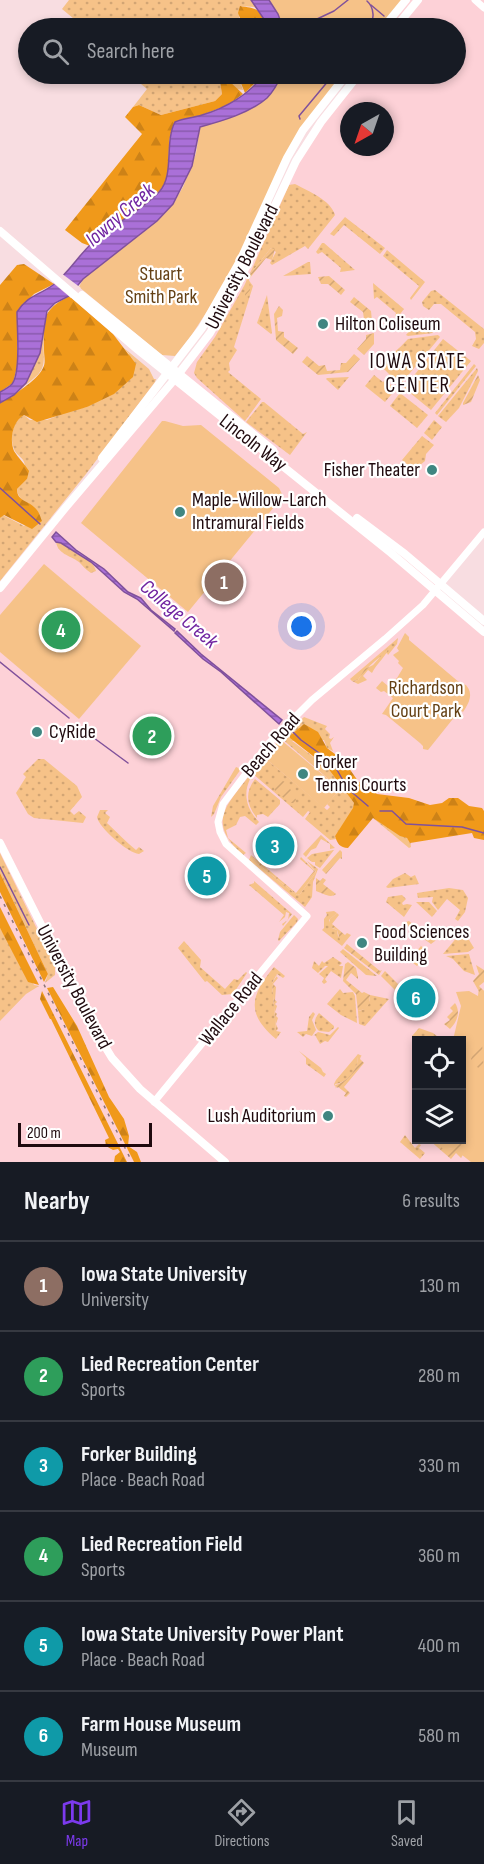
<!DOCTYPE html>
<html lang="en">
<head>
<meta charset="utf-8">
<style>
	body { margin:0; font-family:"Sofia Sans Condensed",sans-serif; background:#242831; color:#f1f3f6 }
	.controls { position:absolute; right:18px; bottom:18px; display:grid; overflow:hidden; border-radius:0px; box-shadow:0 3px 9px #0003 }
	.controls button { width:54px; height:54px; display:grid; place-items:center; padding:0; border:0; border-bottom:2px solid #363941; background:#171b24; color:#f1f3f6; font:30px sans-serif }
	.compass { position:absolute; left:340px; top:102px; width:54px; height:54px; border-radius:50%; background:#171b24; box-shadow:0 3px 9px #0003; rotate:220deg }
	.scale { position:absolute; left:18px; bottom:15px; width:134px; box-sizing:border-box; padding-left:6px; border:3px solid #1f0a0e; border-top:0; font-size:16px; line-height:21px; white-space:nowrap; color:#1f0a0e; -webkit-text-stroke:4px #fff; paint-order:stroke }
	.you { position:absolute; left:302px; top:627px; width:21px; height:21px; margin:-15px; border:4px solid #fff; border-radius:50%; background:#1a73e8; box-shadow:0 0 0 9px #1a73e833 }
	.badge { display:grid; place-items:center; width:39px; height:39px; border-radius:50%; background:#7c3aed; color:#fff; font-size:20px; font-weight:700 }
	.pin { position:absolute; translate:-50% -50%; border:3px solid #fff; box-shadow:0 2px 6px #0006 }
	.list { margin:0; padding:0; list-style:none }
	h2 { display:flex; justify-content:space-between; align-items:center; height:78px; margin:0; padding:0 24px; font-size:26px }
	h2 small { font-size:20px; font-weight:400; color:#9ea1a6 }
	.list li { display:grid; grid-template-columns:39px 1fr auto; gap:18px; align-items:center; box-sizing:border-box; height:90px; padding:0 24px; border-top:2px solid #363941 }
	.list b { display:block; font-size:22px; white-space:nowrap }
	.list p { margin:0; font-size:20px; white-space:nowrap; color:#9ea1a6 }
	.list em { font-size:20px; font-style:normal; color:#9ea1a6 }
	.icon { flex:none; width:33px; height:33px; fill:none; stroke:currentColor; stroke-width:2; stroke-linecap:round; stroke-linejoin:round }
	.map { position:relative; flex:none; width:484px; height:1162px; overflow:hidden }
	.search { position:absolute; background:#171b24; box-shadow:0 3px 9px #0003; left:18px; right:18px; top:18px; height:66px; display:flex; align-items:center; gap:15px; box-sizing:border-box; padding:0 21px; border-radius:33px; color:#9ea1a6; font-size:22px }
	.sheet { height:618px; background:#171b24 }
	nav { display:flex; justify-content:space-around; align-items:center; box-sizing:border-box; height:84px; border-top:2px solid #363941; background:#171b24; font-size:16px; color:#9ea1a6 }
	nav a { display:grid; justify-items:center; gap:3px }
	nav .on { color:#7c3aed }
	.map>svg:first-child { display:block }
</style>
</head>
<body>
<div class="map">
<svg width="484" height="1162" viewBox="0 0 484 1162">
	<defs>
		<pattern id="grass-dots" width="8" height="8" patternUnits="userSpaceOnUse" patternTransform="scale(1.5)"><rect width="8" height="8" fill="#f6c288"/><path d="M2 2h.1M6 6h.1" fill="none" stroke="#d2a574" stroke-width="1.8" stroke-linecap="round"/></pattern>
		<pattern id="forest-firs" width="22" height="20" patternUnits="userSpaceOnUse" patternTransform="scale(1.5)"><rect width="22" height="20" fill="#f0991a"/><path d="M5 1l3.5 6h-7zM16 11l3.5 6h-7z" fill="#cd8217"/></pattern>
		<pattern id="garden-furrows" width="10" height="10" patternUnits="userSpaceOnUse" patternTransform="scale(1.5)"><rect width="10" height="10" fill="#f6c288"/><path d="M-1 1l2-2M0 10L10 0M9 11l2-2" fill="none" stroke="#d2a574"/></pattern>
		<pattern id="water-rules" width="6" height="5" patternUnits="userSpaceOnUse" patternTransform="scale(1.5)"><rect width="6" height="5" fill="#aa70d8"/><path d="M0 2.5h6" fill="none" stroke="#8a5aae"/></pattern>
	</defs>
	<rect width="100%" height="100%" fill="#f8dde1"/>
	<!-- built -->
	<path fill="#fdd1d7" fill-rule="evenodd" d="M383 0H484V532L436 590 484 632V1162H0V588L210 333 296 161 359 74H456V28H395L398 25 390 18ZM349 111H385V147H349ZM416 1040H462V1140H416Z"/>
	<!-- grass -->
	<g fill="url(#grass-dots)">
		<polygon points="69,0 251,0 257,9 254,7 241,6 239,18 244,28 85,28 62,9"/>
		<polygon points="129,74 237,74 243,90 237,89 226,77 220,82 222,94 215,101 161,115 139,105 133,107 147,89"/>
		<path d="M295 184C308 191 331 200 335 215L308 249 305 246 272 265 270 263 276 252 271 248 247 278 253 286 234 347 237 350 229 363 230 370 228 372 261 399 245 421 197 378 194 373 197 362 215 337 244 286 252 269 289 185Z"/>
		<polygon points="345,217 385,248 380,254 344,225 334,236 330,234"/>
		<polygon points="322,243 324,243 355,270 340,272 341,268 322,252 318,254 316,252"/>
		<polygon points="387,250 425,282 411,300 410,298 419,286 383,256"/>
		<polygon points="308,262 310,262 311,274 283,276"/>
		<polygon points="373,283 404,309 397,318 395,316 396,313 377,297 374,299"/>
		<polygon points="435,290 484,329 484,343 479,349 472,346 476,339 475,332 441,304 434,304 429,310 423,306 422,302 431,291"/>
		<polygon points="267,295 272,333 271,334 257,323"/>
		<polygon points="419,319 433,333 408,336 406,335"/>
		<path d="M438 335 440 337 400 385 381 366C390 355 399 349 408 339Z"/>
		<path d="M43 339C45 370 46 370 20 389 30 379 40 353 43 339Z"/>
		<polygon points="443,339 471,361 431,410 404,388"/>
		<path d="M124 348 149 369 154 379H156L155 382 86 474 0 581V518L3 515 24 526 40 518C35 505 17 502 17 489L27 479C26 473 26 465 23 460 20 456 15 453 14 449 9 437 13 421 24 415L30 420H47L69 411 87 407 129 354Z"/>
		<polygon points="474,364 476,366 437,415 435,413"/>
		<polygon points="477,368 478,371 459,408 446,422 438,416"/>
		<polygon points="374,375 383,382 385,380 396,389 385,402 365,386"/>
		<polygon points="349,377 338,390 326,379 327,378"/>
		<polygon points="400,393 428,415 417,428 390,406"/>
		<polygon points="262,402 264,402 303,434 307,432 290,455 246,422"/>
		<polygon points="434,420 442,427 432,440 424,433"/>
		<polygon points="422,436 434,445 426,454 425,461 414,470 402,460"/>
		<path d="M56 542 61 543C71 550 94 559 96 571L91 573C86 570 83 566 79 562 69 555 58 554 56 542Z"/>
		<path d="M398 638 397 644 388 655 387 653C377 658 363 671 358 680L352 681 350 679Z"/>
		<polygon points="304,717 327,726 325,729 330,734 329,738 331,739 334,737 330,743 333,751 327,748 324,740 292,741 327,767 354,803 354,808 335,836 336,839 330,840 305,819 310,812 308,811 303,817 253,774 257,766 280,739 281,740 266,759 327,810 330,807 327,804 340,789 281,738"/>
		<polygon points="38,759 44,759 77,786 82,797 70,811 74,815 79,811 86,817 83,823 34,818 28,814 16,793 26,777 23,774"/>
		<polygon points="236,767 241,769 221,797 214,814 211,817 213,806"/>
		<path d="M249 776 253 779 251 780 250 779C243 794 246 808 259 822L256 825 245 816 240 817 236 825 226 830 228 838 246 853 243 855C207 823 225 807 249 776Z"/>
		<path d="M255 779 280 800V804L268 817 263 814 257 815V818C246 805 245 792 255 779Z"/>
		<path d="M100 810H108L105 813 110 817 107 823C117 832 126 842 136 850L139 847 144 851 139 854C128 853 99 828 97 817Z"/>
		<polygon points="373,818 410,840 411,847 409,848"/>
		<polygon points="334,850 320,868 315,865 315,862 312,862 307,858 312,854"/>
		<polygon points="0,853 55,966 55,975 45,983 48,974 0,873"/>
		<polygon points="251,855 259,865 297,895 300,894 316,872 307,861 318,869 313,882 312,897 305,907 249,860"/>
		<polygon points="405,873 411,877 415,875 419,884 388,888 386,887 393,879"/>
		<polygon points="254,881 292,914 283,926 282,924 288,920 289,913 286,912 285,917 279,922 284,915 249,885 254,883"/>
		<polygon points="449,888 463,890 468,898 465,912 458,921 455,919 460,910 447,899 438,910 432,902 433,897 418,898 417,893"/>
		<polygon points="402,895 406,899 402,903 403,905 407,904 412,905 404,917 386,902 388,897"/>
		<polygon points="416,902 429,902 437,911 432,917"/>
		<polygon points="334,911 337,913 329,920 332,928 337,930 338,936 346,941 342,946 322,930 324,928 324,919 327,915 326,912"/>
		<polygon points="294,915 298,919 297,922 279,941 278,940 280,932"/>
		<polygon points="0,928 34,985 39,986 26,994 0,1021"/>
		<polygon points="463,930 474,948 468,952 443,954"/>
		<polygon points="184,941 201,960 200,967 225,989 234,979 238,980 246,972 247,973 233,994 222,995 207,981 205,982 178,948"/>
		<path d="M418 944C428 949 425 959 417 966L409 960 421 946Z"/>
		<polygon points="343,949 377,976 366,975 340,952"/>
		<polygon points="469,954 475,975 464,971 453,959 446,956"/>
		<polygon points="333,957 342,963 339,966 325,966 318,973 312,968 314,961 319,966 322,961 324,963"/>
		<polygon points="328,966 343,966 341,978 331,971 325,979 327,982 324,984 322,982 324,978 319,974"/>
		<path d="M274 967 285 976 283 978 277 974 272 983 276 1031 281 1032 276 1039C245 1013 251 995 274 967Z"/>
		<polygon points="385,971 400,986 396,991 381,976"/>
		<polygon points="420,979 427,982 419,991 414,990 408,998 403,994 411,986 415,987"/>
		<polygon points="340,989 343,993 353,992 355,996 357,1023 341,1015 327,1004"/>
		<path d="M370 995 389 999 365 1026 359 1024 358 1011C367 1010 370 1003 370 995Z"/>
		<polygon points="424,998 430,1002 436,1002 436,1004 423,1019 421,1015 405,1006 409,1001 414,1005 418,1001 420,1003"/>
		<polygon points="313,1012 315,1014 312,1020 316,1030 312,1036 306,1034 303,1037 297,1032 307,1031 309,1017"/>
		<path d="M319 1013 334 1026V1028L329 1032 319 1031C313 1025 314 1019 319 1013Z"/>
		<polygon points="338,1027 339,1028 328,1042 325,1041 320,1044 315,1035 313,1036 318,1032 330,1035"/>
		<polygon points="419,1028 433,1033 442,1040 418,1040 412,1036"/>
		<polygon points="299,1051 321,1068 323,1072 326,1074 324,1077 306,1064 306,1058"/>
		<path d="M358 1054 362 1056 357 1057C360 1068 347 1083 335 1084L336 1089 334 1084 336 1080Z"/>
		<polygon points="405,1135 415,1148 419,1144 421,1145 419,1148 425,1153 420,1159 400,1142"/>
	</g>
	<!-- forest -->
	<g fill="url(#forest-firs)">
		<path d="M240 6C262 9 259 10 270 28H244L238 13Z"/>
		<polygon points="237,74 264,74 245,93"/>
		<path d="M225 77 243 94 228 105 199 116 175 122C164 143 173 165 165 182 156 204 108 228 90 246L82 243 65 230 142 134 125 117 133 107 139 105 161 115 215 101 222 94 220 82 223 78Z"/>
		<polygon points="24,264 54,284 34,294 17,312 17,367 13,383 0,392 0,285 17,265"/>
		<path d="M69 296 113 334 136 364 133 377 114 394 87 407 37 422 24 415C13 421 9 439 14 451 18 458 25 464 29 471L27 479 17 489C17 501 27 500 34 507 39 511 40 516 42 521L32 529 4 515 0 518V403C12 396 37 381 43 368 46 363 44 356 44 350 43 320 41 311 69 296Z"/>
		<path d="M304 724 318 732 327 748 344 761 358 781 377 794 409 798 430 805 442 803 449 798H458L469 806 482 808 484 811V840L474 838 472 833 410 843 407 838 400 836 373 818 348 848C340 848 337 843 335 836L353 808 354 803 327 767 290 738V736Z"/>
		<polygon points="0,873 48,974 44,982 0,892"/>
		<polygon points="0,907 39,985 28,982 0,928"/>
		<polygon points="53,987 77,1026 109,1097 124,1119 129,1136 128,1146 137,1152 141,1162 134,1162 47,988"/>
		<polygon points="42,991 127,1162 114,1162 115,1156 120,1152 118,1149 113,1150 106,1146 105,1140 109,1138 51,1019 50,1019 40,999"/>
	</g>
	<!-- park -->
	<g fill="#f6c288">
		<polygon points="269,0 404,0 381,28 283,28 278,14"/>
		<path d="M282 74H344L315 109 230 276 191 336 175 356 162 355 79 287 83 279 157 221 173 204 183 187 196 153 200 127C234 117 267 108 282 74Z"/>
		<polygon points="162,421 165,421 183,426 201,425 279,488 283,496 188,612 81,523"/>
		<polygon points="44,564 141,646 79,719 0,652 0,615"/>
		<path d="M405 633 409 637V640L460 683 466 685C474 694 469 703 463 712L460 710 428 750 423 749V746L420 743 386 715 382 714 393 698 384 691 381 692 376 688 382 681 388 686 397 678 403 668 398 663 399 661 393 655 399 651 397 648Z"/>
		<polygon points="281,740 340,789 324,808 266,759"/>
		<path d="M479 987 484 991V1162H471L457 1151C466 1133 456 1116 466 1102L462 1098V1040H453L461 1006 456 992 469 991 478 996Z"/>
		<polygon points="436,1140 461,1140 461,1141 455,1144 453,1148 443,1150"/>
	</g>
	<!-- garden -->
	<g fill="url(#garden-furrows)">
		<polygon points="271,248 275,249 272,260 266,258 249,279 250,290 245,296 247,278"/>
		<polygon points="329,276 345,290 341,295 328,284 321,284 318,277"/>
		<polygon points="354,297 371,311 372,321 364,319 363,312 350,302"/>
		<polygon points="279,306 283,310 282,316 277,318 278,331 284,332 284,337 298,348 293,354 276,340 274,314"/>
		<polygon points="374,333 374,344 364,355 357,349 366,339 366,335"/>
		<polygon points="354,354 360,359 348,372 318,375 302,362 307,356 319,366 325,365 327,371 340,370 341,363 346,363"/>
		<polygon points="478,375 480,380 471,402 463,405 463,403"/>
		<path d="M388 648C388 655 376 664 372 673L368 670 363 676 367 680 358 684 352 681 358 680 365 669 373 665Z"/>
		<polygon points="277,778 287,783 296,800 295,803 290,803 275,791 273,782"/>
		<polygon points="321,835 335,848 330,849 330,844 321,839 316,848 311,850 306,857 303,854"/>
		<polygon points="340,850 342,852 342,859 340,858 326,874 322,870"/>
		<polygon points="251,855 296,893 314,871 300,859 301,857 316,872 300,894 297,895 259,865"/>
		<path d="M316 878 320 881 323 878 326 880 323 884 336 894C330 899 323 893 316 891Z"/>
		<polygon points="337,913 339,915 332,924 345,935 347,933 351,935 346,941 340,940 337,930 329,926 330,919"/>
		<polygon points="409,921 430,939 435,934 432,932 437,926 441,930 435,941 431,944 410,929 406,922"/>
		<polygon points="347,944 380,971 382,970 379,975 344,948"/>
		<polygon points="348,962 356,968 358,977 358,979 351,973 346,980 362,993 364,992 370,995 369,1004 365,1009 358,1011 356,994 343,981 345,964"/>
		<polygon points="476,965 484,970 484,982 479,986 484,991 481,995 473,981 479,974"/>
		<polygon points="278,974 276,976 278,978 273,984 276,987 275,1000 277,1002 275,1004 277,1006 275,1012 277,1014 276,1016 278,1018 276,1024 278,1029 276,1031 272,983"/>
		<path d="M455 1003C461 1012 457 1022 450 1029L444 1024 450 1020 447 1017 453 1011 450 1008Z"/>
		<polygon points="479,1040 482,1043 484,1072 473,1064 471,1059"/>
		<path d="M359 1055 361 1056 360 1059 364 1063 344 1087 350 1093 346 1097 344 1096 346 1093 338 1087 337 1088 335 1085C346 1083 360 1068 357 1057Z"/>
		<polygon points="462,1133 465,1135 461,1146 464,1153 461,1158 456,1153 451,1159 429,1140 436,1140 443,1149 453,1148 453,1143 458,1144 460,1141"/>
	</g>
	<!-- water -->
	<g fill="url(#water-rules)" stroke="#80519b" stroke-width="1.5">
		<polygon points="251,0 269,0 278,14 283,28 270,28"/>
		<path d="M264 74H282C278 83 274 91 267 98 250 113 222 121 200 127L192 166 173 204 157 221 83 279 69 296 55 303 47 311 40 353 26 383 14 395 0 403V392C4 390 9 387 12 384 21 373 17 327 17 312 28 295 38 296 53 285 71 271 82 249 101 235 120 221 143 209 159 192 175 175 164 143 175 122 184 118 193 118 202 115 226 108 250 94 264 74Z"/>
		<polygon points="56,532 76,550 104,569 128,592 141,598 151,610 175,629 174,631 137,599 124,592 91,562 61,543 56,542 52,537"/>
		<polygon points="177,631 201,654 282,720 279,724 221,672 203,659 175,633"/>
	</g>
	<!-- pier -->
	<polygon fill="#f8dde1" points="61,273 81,288 71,298 52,282"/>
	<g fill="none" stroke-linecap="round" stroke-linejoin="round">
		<!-- stream -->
		<g stroke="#80519b" stroke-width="1.5">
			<path d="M367 1C375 8 374 20 370 28"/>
			<polyline points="371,5 384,16"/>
			<polyline points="298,28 334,11 348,0"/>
			<polyline points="300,119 299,116 334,74"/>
			<polyline points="0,488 40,524"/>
			<polyline points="0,662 69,718"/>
			<polyline points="292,731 301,740 333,763 348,789 368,806"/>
			<polyline points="94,738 128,763"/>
			<polyline points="380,811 392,811 406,824 462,827 484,833"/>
			<polyline points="0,867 29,925"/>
		</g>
		<!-- minor -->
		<g stroke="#fff" stroke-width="7">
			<polyline points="475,0 484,8"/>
			<polyline points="154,1102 307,916 226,844 220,832 218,822 223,804 269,743 312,700 385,639 423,605 484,532"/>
		</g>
		<!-- major -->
		<g stroke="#fff" stroke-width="8">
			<polyline points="383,28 406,0"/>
			<polyline points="395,28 418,0"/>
			<polyline points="0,231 138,350 391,553 484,632"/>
			<polyline points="82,295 273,450"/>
			<polyline points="102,458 202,328 240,261 287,158 303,130 347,74"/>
			<polyline points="357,518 405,554 484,621"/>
			<polyline points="0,588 66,507 174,380 210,333 237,286 296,161 321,122 359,74"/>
			<polyline points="0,843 89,1020 112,1058 140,1089 225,1162"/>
		</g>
		<!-- rail -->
		<polyline stroke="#8c7478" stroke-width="1.5" stroke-dasharray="3 6" stroke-linecap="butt" points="0,896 132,1162"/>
	</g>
	<!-- markers -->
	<g fill="#3f8681" stroke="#fff" stroke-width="2">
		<circle cx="323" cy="324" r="6"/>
		<circle cx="432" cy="470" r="6"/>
		<circle cx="180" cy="512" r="6"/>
		<circle cx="37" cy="732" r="6"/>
		<circle cx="303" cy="774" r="6"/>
		<circle cx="362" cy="943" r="6"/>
		<circle cx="328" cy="1116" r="6"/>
	</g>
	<g text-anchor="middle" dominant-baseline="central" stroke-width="4.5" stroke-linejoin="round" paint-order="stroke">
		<!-- street labels -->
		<g font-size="20" fill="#1f0a0e" stroke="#fff">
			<text transform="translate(242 267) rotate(-63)">University Boulevard</text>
			<text transform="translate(253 443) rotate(38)">Lincoln Way</text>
			<text transform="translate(271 745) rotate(-49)">Beach Road</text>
			<text transform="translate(74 987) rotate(62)">University Boulevard</text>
			<text transform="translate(231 1009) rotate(-51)">Wallace Road</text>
		</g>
		<!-- park labels -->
		<g font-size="20" fill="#644014" stroke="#fff">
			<text x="161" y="274">Stuart<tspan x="161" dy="23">Smith Park</tspan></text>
			<text x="426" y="688">Richardson<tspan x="426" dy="23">Court Park</tspan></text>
		</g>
		<!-- poi labels -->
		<g font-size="20" fill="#1f0a0e" stroke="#fff" text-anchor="start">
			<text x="335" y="324">Hilton Coliseum</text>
			<text x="420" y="470" text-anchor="end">Fisher Theater</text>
			<text x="192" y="500">Maple-Willow-Larch<tspan x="192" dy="23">Intramural Fields</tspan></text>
			<text x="49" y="732">CyRide</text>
			<text x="315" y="762">Forker<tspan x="315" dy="23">Tennis Courts</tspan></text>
			<text x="374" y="932">Food Sciences<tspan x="374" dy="23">Building</tspan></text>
			<text x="316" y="1116" text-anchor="end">Lush Auditorium</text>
		</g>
		<!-- water labels -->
		<g font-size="21" font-style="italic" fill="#7125a1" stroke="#fff">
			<text transform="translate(120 215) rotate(-41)">Ioway Creek</text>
			<text transform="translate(179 614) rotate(40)">College Creek</text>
		</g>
		<!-- neighbourhood labels -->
		<g font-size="21" letter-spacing="1.5" fill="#1f0a0e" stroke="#fff">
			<text x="418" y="361">IOWA STATE<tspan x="418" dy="24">CENTER</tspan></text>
		</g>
	</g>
</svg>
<div class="controls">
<button><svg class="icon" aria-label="locate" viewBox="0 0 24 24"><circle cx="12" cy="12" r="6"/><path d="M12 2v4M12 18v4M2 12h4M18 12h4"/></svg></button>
<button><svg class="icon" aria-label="layers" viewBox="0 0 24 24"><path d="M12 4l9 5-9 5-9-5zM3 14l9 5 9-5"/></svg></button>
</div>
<svg class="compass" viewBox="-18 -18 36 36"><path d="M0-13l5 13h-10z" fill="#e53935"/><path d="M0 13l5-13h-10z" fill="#9ea1a6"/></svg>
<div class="scale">200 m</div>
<div class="you"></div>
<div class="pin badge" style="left:224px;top:582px;background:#8d6e63">1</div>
<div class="pin badge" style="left:152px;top:736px;background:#2e9e5b">2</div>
<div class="pin badge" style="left:275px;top:846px;background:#0f9aa8">3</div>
<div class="pin badge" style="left:61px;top:630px;background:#2e9e5b">4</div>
<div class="pin badge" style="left:207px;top:876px;background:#0f9aa8">5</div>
<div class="pin badge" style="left:416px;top:998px;background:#0f9aa8">6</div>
<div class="search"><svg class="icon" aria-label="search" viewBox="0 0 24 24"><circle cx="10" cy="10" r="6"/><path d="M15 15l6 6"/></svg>Search here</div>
</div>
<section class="sheet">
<h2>Nearby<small>6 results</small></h2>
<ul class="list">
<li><span class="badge" style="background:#8d6e63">1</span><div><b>Iowa State University</b><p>University</p></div><em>130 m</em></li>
<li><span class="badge" style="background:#2e9e5b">2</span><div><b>Lied Recreation Center</b><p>Sports</p></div><em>280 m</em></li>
<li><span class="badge" style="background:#0f9aa8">3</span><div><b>Forker Building</b><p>Place · Beach Road</p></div><em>330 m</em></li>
<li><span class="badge" style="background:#2e9e5b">4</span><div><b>Lied Recreation Field</b><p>Sports</p></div><em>360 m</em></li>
<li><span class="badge" style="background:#0f9aa8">5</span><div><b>Iowa State University Power Plant</b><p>Place · Beach Road</p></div><em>400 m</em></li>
<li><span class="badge" style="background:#0f9aa8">6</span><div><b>Farm House Museum</b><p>Museum</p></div><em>580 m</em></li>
</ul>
</section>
<nav>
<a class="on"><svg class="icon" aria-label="map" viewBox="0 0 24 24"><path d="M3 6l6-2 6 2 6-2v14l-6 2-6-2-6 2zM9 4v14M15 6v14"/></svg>Map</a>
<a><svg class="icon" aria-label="directions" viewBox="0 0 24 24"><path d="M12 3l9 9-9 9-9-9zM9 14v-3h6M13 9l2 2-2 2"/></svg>Directions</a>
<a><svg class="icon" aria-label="saved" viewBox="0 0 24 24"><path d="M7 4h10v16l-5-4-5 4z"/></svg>Saved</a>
</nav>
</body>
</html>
